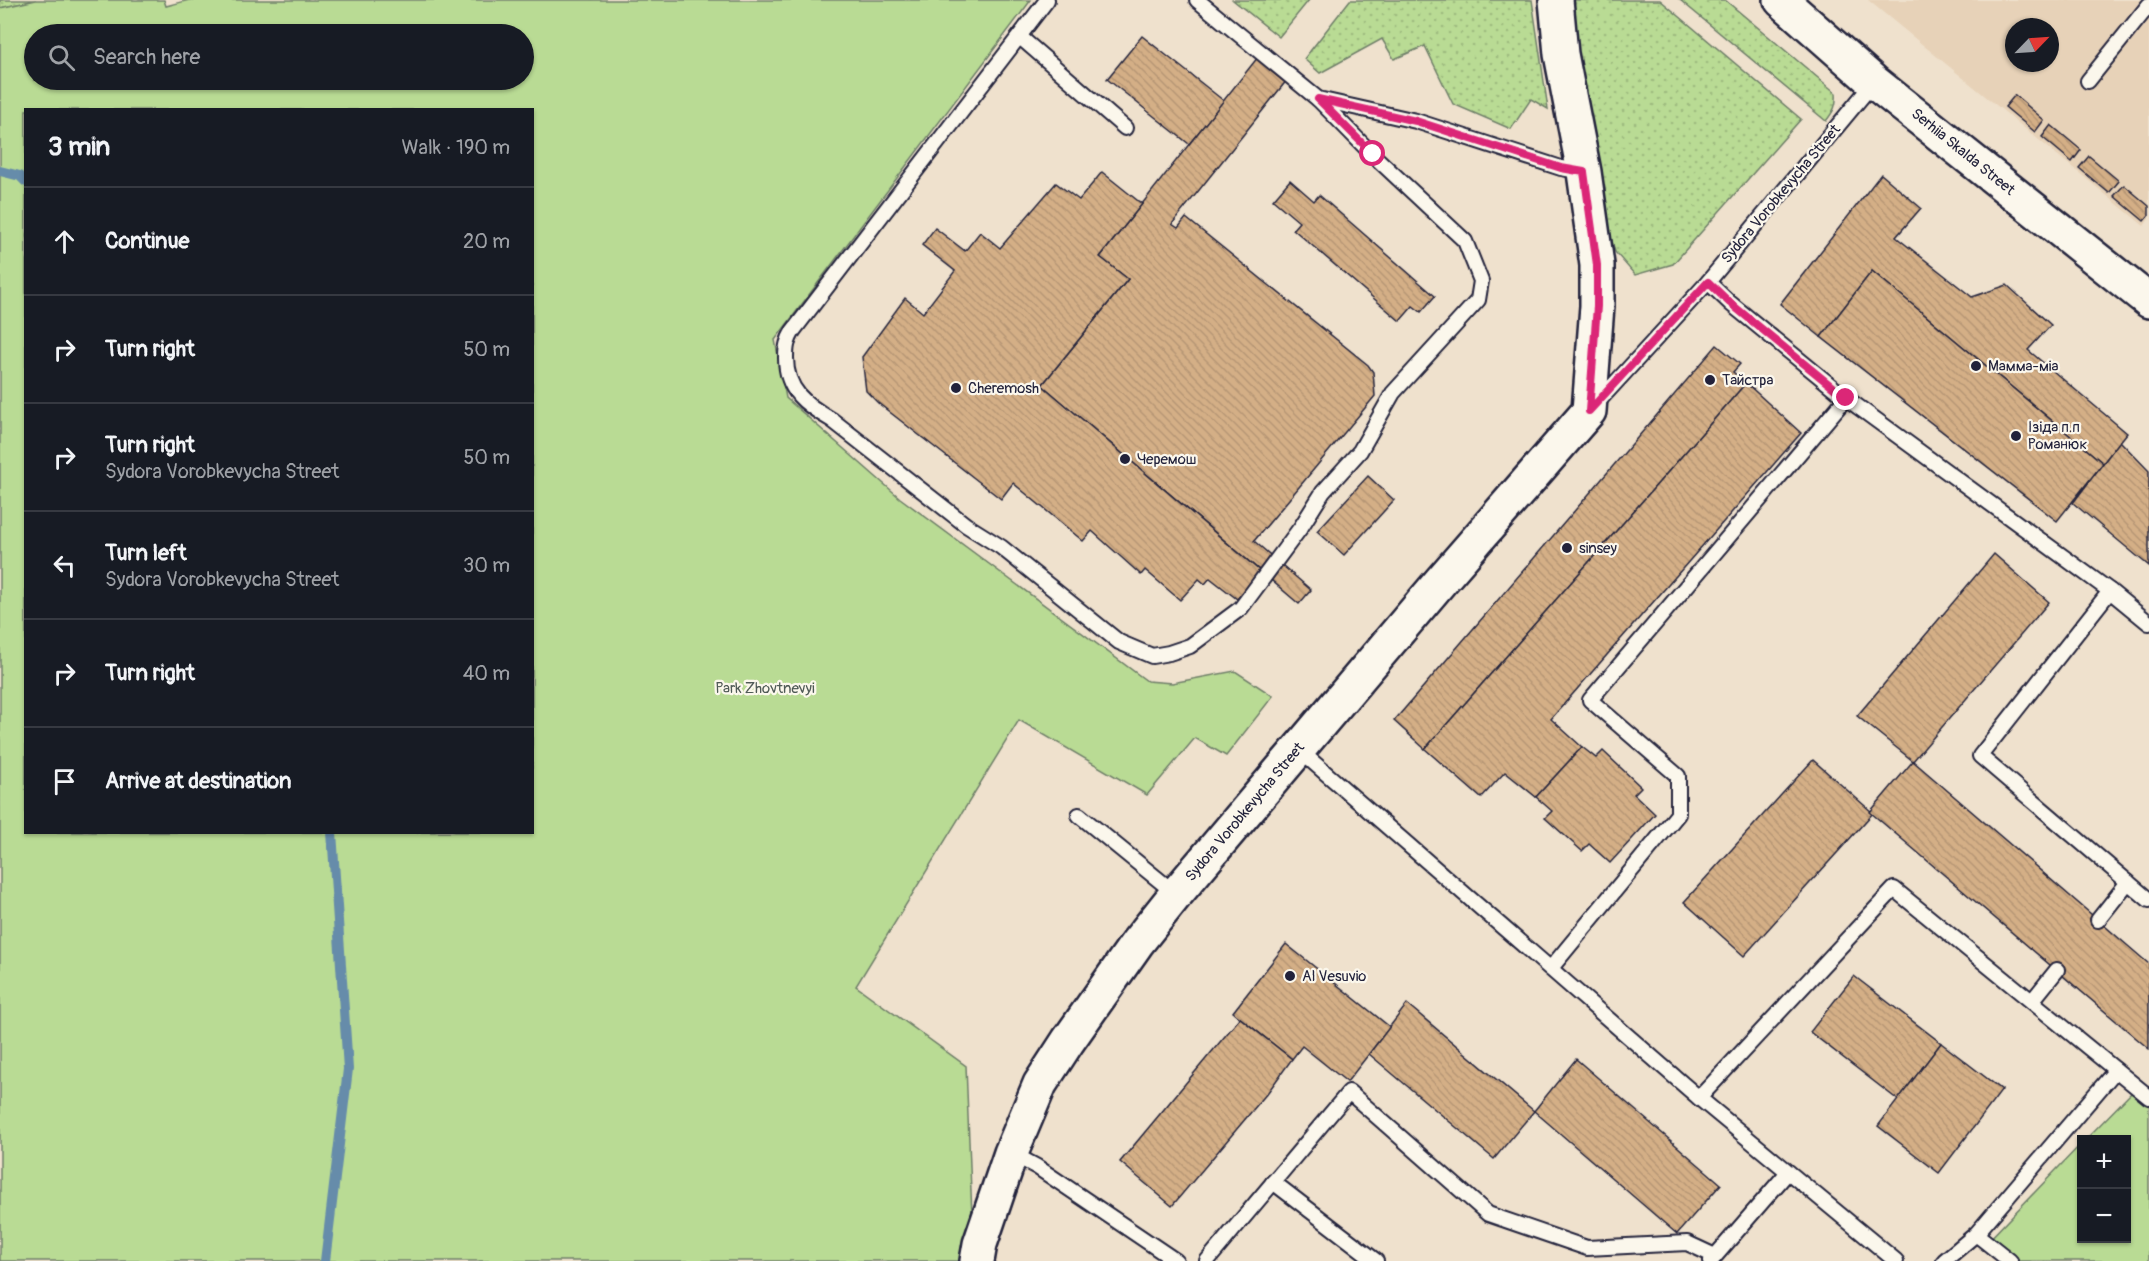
<!DOCTYPE html>
<html lang="en">
<head>
<meta charset="utf-8">
<style>
	body { margin:0; font-family:Pangolin,sans-serif; background:#20242c; color:#f1f3f6 }
	.controls { position:absolute; right:18px; bottom:18px; display:grid; overflow:hidden; border-radius:0px; box-shadow:0 2px 4px #0004 }
	.controls button { width:54px; height:54px; display:grid; place-items:center; padding:0; border:0; border-bottom:2px solid #363941; background:#171b24; color:#f1f3f6; font:30px sans-serif }
	.compass { position:absolute; left:2005px; top:18px; width:54px; height:54px; border-radius:50%; background:#171b24; box-shadow:0 2px 4px #0004; rotate:65deg }
	.stop { position:absolute; width:18px; height:18px; margin:-14px; border:4px solid #db2777; border-radius:50%; background:#fff }
	.stop.end { background:#db2777; border-color:#fff; box-shadow:0 2px 6px #0008 }
	.list { margin:0; padding:0; list-style:none }
	h2 { display:flex; justify-content:space-between; align-items:center; height:78px; margin:0; padding:0 24px; font-size:26px }
	h2 small { font-size:20px; font-weight:400; color:#9ea1a6 }
	.list li { display:grid; grid-template-columns:39px 1fr auto; gap:18px; align-items:center; box-sizing:border-box; height:108px; padding:0 24px; border-top:2px solid #363941 }
	.list b { display:block; font-size:22px; white-space:nowrap }
	.list p { margin:0; font-size:20px; white-space:nowrap; color:#9ea1a6 }
	.list em { font-size:20px; font-style:normal; color:#9ea1a6 }
	.icon { flex:none; width:33px; height:33px; fill:none; stroke:currentColor; stroke-width:2; stroke-linecap:round; stroke-linejoin:round }
	.map { position:relative; flex:none; width:2149px; height:1261px; overflow:hidden }
	.search { position:absolute; background:#171b24; box-shadow:0 2px 4px #0004; left:24px; top:24px; width:510px; height:66px; display:flex; align-items:center; gap:15px; box-sizing:border-box; padding:0 21px; border-radius:33px; color:#9ea1a6; font-size:22px }
	.panel { position:absolute; background:#171b24; box-shadow:0 2px 4px #0004; left:24px; top:108px; width:510px; height:726px; border-radius:0px }
	.map>svg:first-child { display:block }
</style>
</head>
<body>
<div class="map">
<svg width="2149" height="1261" viewBox="0 0 2149 1261">
	<defs>
		<pattern id="grass-dots" width="8" height="8" patternUnits="userSpaceOnUse" patternTransform="scale(1.5)"><rect width="8" height="8" fill="#b9db94"/><path d="M2 2h.1M6 6h.1" fill="none" stroke="#9fbc80" stroke-width="1.8" stroke-linecap="round"/></pattern>
		<pattern id="building-back-hatch" width="6" height="6" patternUnits="userSpaceOnUse" patternTransform="scale(1.5)"><rect width="6" height="6" fill="#d4af86"/><path d="M-1 5l2 2M0 0l6 6M5-1l2 2" fill="none" stroke="#b69675"/></pattern>
	</defs>
	<rect width="100%" height="100%" fill="#efe1cd"/>
	<filter id="ink" filterUnits="userSpaceOnUse"><feTurbulence type="fractalNoise" baseFrequency=".0167" numOctaves="2"/><feDisplacementMap in="SourceGraphic" scale="12" xChannelSelector="R" yChannelSelector="G"/><feConvolveMatrix kernelMatrix="1 2 1 2 8 2 1 2 1" color-interpolation-filters="sRGB"/></filter>
	<g filter="url(#ink)">
		<!-- built -->
		<path fill="#e7d2b8" fill-rule="evenodd" d="M1868 0H2149V219L2144 226ZM2014 27H2050V63H2014Z"/>
		<!-- grass -->
		<g fill="url(#grass-dots)" stroke="#6e7e68" stroke-width="1.5">
			<polygon points="0,0 36,0 0,8"/>
			<polygon points="1233,0 1309,0 1279,37"/>
			<polygon points="1350,0 1532,0 1548,109 1531,99 1511,129 1453,104 1425,46 1394,59 1382,39 1320,73 1304,59"/>
			<polygon points="1570,0 1660,0 1801,119 1673,264 1635,275 1615,252 1607,223 1594,139 1576,46"/>
			<path d="M1680 0H1725L1836 93C1837 105 1834 111 1826 121Z"/>
		</g>
		<!-- green -->
		<g fill="#b9db94" stroke="#6e7e68" stroke-width="1.5" fill-rule="evenodd">
			<path d="M36 0H164L166 6 189 0H1031L775 340 786 398 900 498 1147 681 1172 683 1235 671 1273 696 1226 756 1195 738 1147 795 1019 720 856 986 966 1066 973 1242 969 1261H0V8ZM34 34H524V80H34ZM26 110H532V832H26Z"/>
			<polygon points="2137,1087 2149,1097 2149,1261 2010,1261 1987,1242 2081,1144 2082,1238 2126,1238 2126,1140 2086,1139"/>
		</g>
		<g fill="none" stroke-linecap="round" stroke-linejoin="round">
			<!-- stream -->
			<g stroke="#668caa" stroke-width="10">
				<polyline points="0,171 20,176 26,182"/>
				<polyline points="325,1261 348,1069 332,832"/>
			</g>
		</g>
		<!-- building -->
		<g fill="url(#building-back-hatch)" stroke="#22223b" stroke-width="1.5">
			<polygon points="1142,36 1224,101 1189,144 1107,79"/>
			<polygon points="1258,57 1287,80 1172,224 1178,228 1186,218 1368,365 1373,372 1375,396 1254,541 1311,590 1299,604 1042,385 1128,279 1100,257"/>
			<polygon points="2015,95 2044,120 2035,132 2005,107"/>
			<polygon points="2051,125 2081,150 2072,162 2042,137"/>
			<polygon points="2089,156 2119,181 2109,193 2079,168"/>
			<polygon points="1102,172 1142,204 1100,257 1128,279 1042,385 1261,572 1237,599 1210,578 1205,584 1199,579 1180,600 1145,570 1141,575 1092,531 1083,541 1013,483 1001,499 878,403 866,391 862,357 905,298 923,313 955,271 922,245 935,228 965,251 980,232 1000,248 1056,183 1079,200"/>
			<polygon points="1881,174 1921,208 1896,237 1972,297 2007,285 2051,325 2028,350 2127,433 2103,463 1872,271 1821,337 1780,304"/>
			<polygon points="1290,180 1314,201 1319,195 1435,296 1421,312 1413,306 1400,321 1293,229 1299,222 1273,200"/>
			<polygon points="2124,185 2149,206 2149,215 2144,221 2114,196"/>
			<polygon points="1872,271 2103,463 2057,521 1821,337"/>
			<polygon points="1717,345 1740,364 1733,372 1746,383 1425,749 1394,721"/>
			<polygon points="1746,383 1801,433 1551,719 1582,747 1536,797 1505,772 1481,798 1425,749"/>
			<polygon points="2120,441 2149,471 2149,566 2073,503"/>
			<polygon points="1368,476 1394,500 1344,555 1317,531"/>
			<polygon points="1994,554 2049,602 1913,761 1857,716"/>
			<polygon points="1582,747 1596,758 1603,751 1641,787 1634,794 1655,814 1610,863 1589,844 1582,851 1545,818 1552,811 1536,797"/>
			<polygon points="1813,760 1873,813 1744,956 1684,902"/>
			<polygon points="1913,761 2149,964 2149,1049 1870,812"/>
			<polygon points="1286,944 1390,1027 1347,1082 1302,1046 1292,1059 1233,1012"/>
			<polygon points="1854,976 1941,1043 1898,1100 1810,1032"/>
			<polygon points="1407,1004 1534,1111 1494,1159 1369,1054"/>
			<polygon points="1240,1018 1292,1059 1268,1092 1172,1206 1120,1162"/>
			<polygon points="1941,1043 2002,1090 1939,1173 1878,1126"/>
			<polygon points="1576,1059 1721,1184 1677,1234 1534,1111"/>
		</g>
		<g fill="none" stroke-linecap="round" stroke-linejoin="round">
			<!-- service casing -->
			<g stroke="#22223b" stroke-width="18">
				<g id="service">
					<path d="M1047 0 793 331C787 341 786 347 786 358 786 391 806 405 832 420L966 525 1001 547 1119 642 1152 656 1169 653 1190 646 1241 608 1301 527 1323 492 1360 451 1393 393 1478 300 1481 281 1465 241 1373 155 1318 99"/>
					<polyline points="1197,0 1318,99 1416,121 1561,168 1584,172"/>
					<polyline points="1020,37 1125,128"/>
					<polyline points="2088,81 2149,5"/>
					<polyline points="1708,282 1730,303 1846,398 2110,591 2149,623"/>
					<polyline points="1595,405 1708,282 1874,82"/>
					<polyline points="2110,591 1980,756 2149,900"/>
					<polyline points="1298,749 1699,1098 1896,1261"/>
					<polyline points="1079,815 1176,894"/>
					<polyline points="2098,920 2128,882"/>
					<polyline points="1551,968 1678,814 1678,776 1590,700 1846,398"/>
					<polyline points="2032,1001 2057,970"/>
					<polyline points="1699,1098 1894,889 2149,1097"/>
					<polyline points="1011,1153 1037,1167 1176,1261"/>
					<polyline points="1273,1182 1376,1261"/>
					<polyline points="1976,1234 2116,1070"/>
					<polyline points="1207,1261 1349,1092 1488,1214 1587,1248 1687,1243 1715,1256"/>
					<polyline points="1711,1261 1788,1172"/>
					<polyline points="1944,1261 1976,1234 2010,1261"/>
				</g>
			</g>
			<!-- tertiary casing -->
			<g stroke="#22223b" stroke-width="38">
				<polyline id="tertiary" points="977,1261 980,1244 1011,1153 1040,1084 1068,1041 1137,943 1176,894 1440,582 1589,411 1597,306 1597,265 1584,172 1561,54 1556,0"/>
			</g>
			<!-- secondary casing -->
			<g stroke="#22223b" stroke-width="38">
				<polyline id="secondary" points="1781,0 1874,82 2149,301"/>
			</g>
			<!-- service -->
			<use href="#service" stroke="#fbf7ec" stroke-width="14"/>
			<!-- tertiary -->
			<use href="#tertiary" stroke="#fbf7ec" stroke-width="33"/>
			<!-- secondary -->
			<use href="#secondary" stroke="#fbf7ec" stroke-width="33"/>
		</g>
	</g>
	<g fill="none" stroke-linecap="round" stroke-linejoin="round" filter="url(#ink)">
		<!-- route -->
		<polyline stroke="#db2777" stroke-width="8" points="1373,154 1318,99 1416,121 1561,168 1584,172 1597,265 1597,306 1589,411 1708,282 1730,303 1846,398"/>
	</g>
	<!-- markers -->
	<g fill="#22223b" stroke="#fbf7ec" stroke-width="2">
		<circle cx="1976" cy="366" r="6"/>
		<circle cx="1710" cy="380" r="6"/>
		<circle cx="956" cy="388" r="6"/>
		<circle cx="2016" cy="436" r="6"/>
		<circle cx="1125" cy="459" r="6"/>
		<circle cx="1567" cy="548" r="6"/>
		<circle cx="1290" cy="976" r="6"/>
	</g>
	<g text-anchor="middle" dominant-baseline="central" stroke-width="4.5" stroke-linejoin="round" paint-order="stroke">
		<!-- street labels -->
		<g font-size="15" fill="#22223b" stroke="#fbf7ec">
			<text transform="translate(1963 152) rotate(39)">Serhiia Skalda Street</text>
			<text transform="translate(1781 194) rotate(-50)">Sydora Vorobkevycha Street</text>
			<text transform="translate(1245 812) rotate(-50)">Sydora Vorobkevycha Street</text>
		</g>
		<!-- poi labels -->
		<g font-size="15" fill="#22223b" stroke="#fbf7ec" text-anchor="start">
			<text x="1988" y="366">Мамма-міа</text>
			<text x="1722" y="380">Тайстра</text>
			<text x="968" y="388">Cheremosh</text>
			<text x="2028" y="427">Ізіда п.п<tspan x="2028" dy="17">Романюк</tspan></text>
			<text x="1137" y="459">Черемош</text>
			<text x="1579" y="548">sinsey</text>
			<text x="1302" y="976">Al Vesuvio</text>
		</g>
		<!-- park labels -->
		<g font-size="15" fill="#4f5a56" stroke="#fbf7ec">
			<text x="765" y="688">Park Zhovtnevyi</text>
		</g>
	</g>
</svg>
<div class="controls">
<button>+</button>
<button>−</button>
</div>
<svg class="compass" viewBox="-18 -18 36 36"><path d="M0-13l5 13h-10z" fill="#e53935"/><path d="M0 13l5-13h-10z" fill="#9ea1a6"/></svg>
<div class="stop" style="left:1373px;top:154px"></div>
<div class="stop end" style="left:1846px;top:398px"></div>
<div class="search"><svg class="icon" aria-label="search" viewBox="0 0 24 24"><circle cx="10" cy="10" r="6"/><path d="M15 15l6 6"/></svg>Search here</div>
<section class="panel">
<h2>3 min<small>Walk · 190 m</small></h2>
<ul class="list">
<li><svg class="icon" aria-label="ahead" viewBox="0 0 24 24"><path d="M12 20V5M6 11l6-6 6 6"/></svg><div><b>Continue</b></div><em>20 m</em></li>
<li><svg class="icon" aria-label="right" viewBox="0 0 24 24"><path d="M7 20v-9h11M14 6l5 5-5 5"/></svg><div><b>Turn right</b></div><em>50 m</em></li>
<li><svg class="icon" aria-label="right" viewBox="0 0 24 24"><path d="M7 20v-9h11M14 6l5 5-5 5"/></svg><div><b>Turn right</b><p>Sydora Vorobkevycha Street</p></div><em>50 m</em></li>
<li><svg class="icon" aria-label="left" viewBox="0 0 24 24"><path d="M17 20v-9H6M10 6l-5 5 5 5"/></svg><div><b>Turn left</b><p>Sydora Vorobkevycha Street</p></div><em>30 m</em></li>
<li><svg class="icon" aria-label="right" viewBox="0 0 24 24"><path d="M7 20v-9h11M14 6l5 5-5 5"/></svg><div><b>Turn right</b></div><em>40 m</em></li>
<li><svg class="icon" aria-label="arrive" viewBox="0 0 24 24"><path d="M6 21V4h12l-3 4 3 4H6"/></svg><div><b>Arrive at destination</b></div></li>
</ul>
</section>
</div>
</body>
</html>
